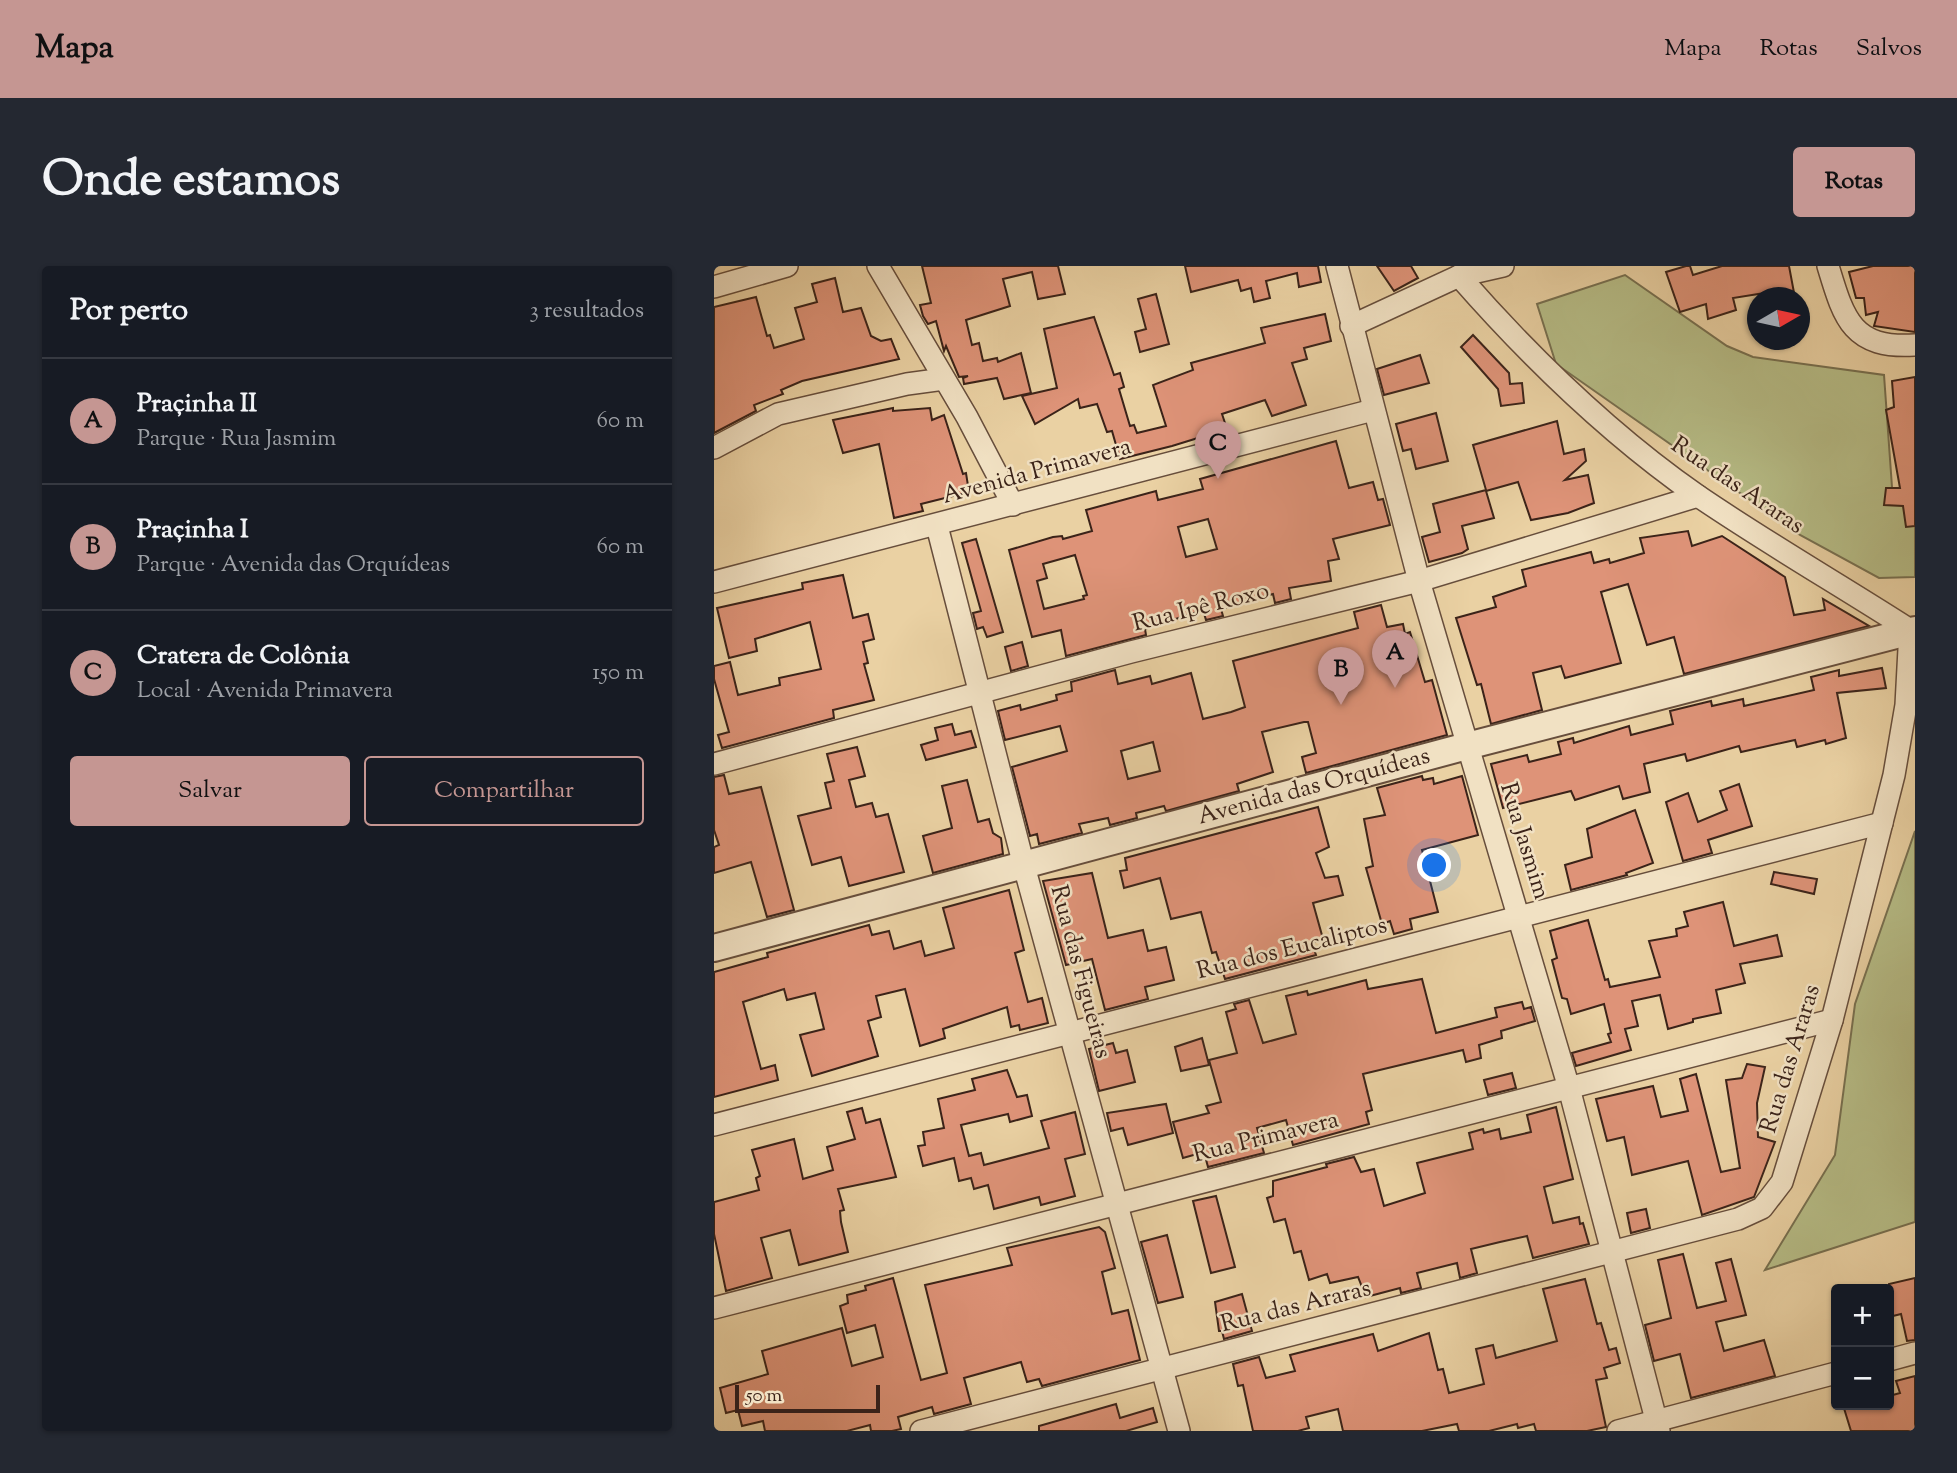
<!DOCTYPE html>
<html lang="pt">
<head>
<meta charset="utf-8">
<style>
	body { margin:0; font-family:"Sorts Mill Goudy",serif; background:#242831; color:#f1f3f6 }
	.controls { position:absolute; right:21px; bottom:21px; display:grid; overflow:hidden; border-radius:7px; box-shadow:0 2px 5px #0004 }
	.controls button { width:63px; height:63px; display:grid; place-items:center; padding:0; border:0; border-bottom:2px solid #363941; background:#171b24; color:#f1f3f6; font:35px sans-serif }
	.compass { position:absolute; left:1033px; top:21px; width:63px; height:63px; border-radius:50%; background:#171b24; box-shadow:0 2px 5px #0004; rotate:81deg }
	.scale { position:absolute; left:21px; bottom:18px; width:145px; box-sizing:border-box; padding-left:7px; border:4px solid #3b2319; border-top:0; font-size:19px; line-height:24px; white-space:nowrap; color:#3b2319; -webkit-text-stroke:5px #f1e1c3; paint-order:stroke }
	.you { position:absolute; left:721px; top:600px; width:24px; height:24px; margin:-18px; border:5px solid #fff; border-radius:50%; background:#1a73e8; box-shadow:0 0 0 10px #1a73e833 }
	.badge { display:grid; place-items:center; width:46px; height:46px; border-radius:50%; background:#c59692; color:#111; font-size:23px; font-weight:700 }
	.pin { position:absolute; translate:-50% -58px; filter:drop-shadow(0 2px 4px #0008) }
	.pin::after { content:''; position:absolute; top:37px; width:24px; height:21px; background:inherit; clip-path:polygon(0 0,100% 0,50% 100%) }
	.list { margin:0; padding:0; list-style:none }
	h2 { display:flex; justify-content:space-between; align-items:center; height:91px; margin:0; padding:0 28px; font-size:30px }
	h2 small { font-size:23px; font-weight:400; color:#9ea1a6 }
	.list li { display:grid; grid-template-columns:46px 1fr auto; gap:21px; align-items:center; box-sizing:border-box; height:126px; padding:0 28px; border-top:2px solid #363941 }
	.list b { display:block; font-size:26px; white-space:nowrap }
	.list p { margin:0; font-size:23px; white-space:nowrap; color:#9ea1a6 }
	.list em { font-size:23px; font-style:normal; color:#9ea1a6 }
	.actions { display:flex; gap:14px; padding:21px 28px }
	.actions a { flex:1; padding:16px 0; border:2px solid #c59692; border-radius:7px; text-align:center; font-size:24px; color:#c59692 }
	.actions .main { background:#c59692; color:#111 }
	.map { position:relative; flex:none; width:1201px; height:1165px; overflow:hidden; border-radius:7px }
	header { display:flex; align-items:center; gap:42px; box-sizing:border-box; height:98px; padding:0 35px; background:#c59692; color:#111 }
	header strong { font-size:33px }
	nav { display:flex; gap:38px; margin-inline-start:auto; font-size:24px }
	.intro { display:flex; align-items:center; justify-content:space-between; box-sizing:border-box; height:168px; padding:0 42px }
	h1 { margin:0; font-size:49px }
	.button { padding:18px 32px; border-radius:7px; background:#c59692; color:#111; font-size:24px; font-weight:700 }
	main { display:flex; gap:42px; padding:0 42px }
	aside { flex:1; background:#171b24; border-radius:7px; box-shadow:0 2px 5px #0004 }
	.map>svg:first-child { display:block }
</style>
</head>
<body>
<header>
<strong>Mapa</strong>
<nav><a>Mapa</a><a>Rotas</a><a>Salvos</a></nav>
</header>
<div class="intro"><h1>Onde estamos</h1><a class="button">Rotas</a></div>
<main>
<aside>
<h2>Por perto<small>3 resultados</small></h2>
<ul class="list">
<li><span class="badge">A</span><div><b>Praçinha II</b><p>Parque · Rua Jasmim</p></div><em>60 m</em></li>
<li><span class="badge">B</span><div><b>Praçinha I</b><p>Parque · Avenida das Orquídeas</p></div><em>60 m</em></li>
<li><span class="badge">C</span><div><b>Cratera de Colônia</b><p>Local · Avenida Primavera</p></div><em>150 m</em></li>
</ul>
<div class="actions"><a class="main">Salvar</a><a>Compartilhar</a></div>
</aside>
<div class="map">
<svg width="1201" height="1165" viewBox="0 0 1201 1165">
	<rect width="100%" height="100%" fill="#ead1a3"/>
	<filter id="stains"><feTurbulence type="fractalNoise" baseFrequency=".00286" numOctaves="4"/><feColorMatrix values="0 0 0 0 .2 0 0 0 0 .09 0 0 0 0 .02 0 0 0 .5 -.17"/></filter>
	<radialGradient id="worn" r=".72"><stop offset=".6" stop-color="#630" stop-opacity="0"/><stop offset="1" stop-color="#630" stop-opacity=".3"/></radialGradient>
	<!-- green -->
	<g fill="#b6bc86" stroke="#787050" stroke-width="2">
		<polygon points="911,9 1013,80 1039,91 1170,109 1179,235 1201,239 1201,311 1165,312 1086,269 842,98 823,38"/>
		<polygon points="1201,565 1201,956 1051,1004 1121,889 1141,738"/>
	</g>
	<!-- building -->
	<g fill="#de9378" stroke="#3b2319" stroke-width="2" fill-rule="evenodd">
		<polygon points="208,0 344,0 351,28 324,33 318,6 289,13 296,40 252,54 258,79 265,77 269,95 283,92 284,96 307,87 317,127 290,133 283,112 250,118 249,112 254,110 245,111 232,80 230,85 222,55 214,58 209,50 206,39 217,37"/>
		<polygon points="471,0 604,0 607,16 585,21 583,7 552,15 556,32 540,36 537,22 527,25 524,14 477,26"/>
		<polygon points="663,0 697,0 704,12 680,25"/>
		<polygon points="972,0 976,0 979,9 1008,0 1075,0 1081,32 1057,32 1057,26 1019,32 1022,44 994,53 992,38 966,46 952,6"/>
		<polygon points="1159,0 1201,0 1201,66 1160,60 1164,46 1152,49 1150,32 1142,32 1135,6"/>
		<polygon points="121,12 129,46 147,42 157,70 167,75 177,73 185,93 88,115 67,124 69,128 40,139 42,145 0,167 0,41 42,31 53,70 56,69 60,82 90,73 81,42 103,36 98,18"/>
		<polygon points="442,28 455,78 426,86 421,66 432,63 424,33"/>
		<polygon points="611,48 617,75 590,82 593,93 578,97 592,139 558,150 551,134 508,148 513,163 458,180 406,193 398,165 393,166 383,138 366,142 364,133 321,158 308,130 343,122 330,63 380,51 400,109 406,107 410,121 405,123 416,160 420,159 423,167 452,160 439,119 479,104 477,97 551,77 547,62"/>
		<polygon points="759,69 795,107 796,118 808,117 810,137 787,140 784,123 747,81"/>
		<polygon points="706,89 715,117 670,129 663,103"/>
		<polygon points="1201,111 1201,260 1192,261 1189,240 1170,239 1172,222 1186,222 1172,144 1180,141 1178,115"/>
		<polygon points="179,142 179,145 216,142 218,154 230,149 249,208 252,207 255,226 207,238 209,245 180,252 165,178 129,187 119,154"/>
		<polygon points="722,147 734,195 702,203 697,183 689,185 682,158"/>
		<polygon points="843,155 850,188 870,183 872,195 851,214 874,209 880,237 854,247 817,254 804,216 772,225 780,252 748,260 754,283 748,287 715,296 708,271 726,266 719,238 772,224 759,179"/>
		<path d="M622 175 635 222 659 216 664 234 669 233 676 259 619 273 625 293 614 295 617 315 575 322 577 333 561 337 559 328 507 343 509 350 492 354 489 344 431 363 432 369 352 390 347 364 318 371 295 284 339 271 348 270 349 273 378 265 372 244 442 225 444 234 489 223 486 213ZM494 253 503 283 472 291 464 261ZM361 289 373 329 369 330 370 333 330 343 323 315 333 312 329 298Z"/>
		<polygon points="974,265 978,280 1008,270 1071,311 1080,349 1111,344 1109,333 1155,360 970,408 960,371 933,379 914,318 887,326 907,397 851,412 847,400 819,407 828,444 777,458 767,418 763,419 742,352 782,341 779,331 812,320 808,304 877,286 880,297 895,293 896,297 930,287 926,272"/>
		<polygon points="262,273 289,366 273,371 269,361 263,363 259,347 267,345 248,277"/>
		<polygon points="129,309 139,352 154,348 160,373 149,376 154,397 150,398 160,434 119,444 120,452 8,482 4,469 15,466 0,413 0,400 16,396 24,429 66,419 65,412 107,403 96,356 41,373 43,385 15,392 3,342 89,323 88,317"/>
		<path d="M667 339 673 361 689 358 691 368 696 366 711 416 718 414 733 469 592 507 588 491 602 487 594 456H590L548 466 559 506 523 518 525 525 452 545 450 540 422 547 423 552 396 559 394 552 365 558 368 567 325 578 323 568 316 570 298 501 353 485 346 460 291 474 284 445 306 439 307 444 343 434 342 429 358 425 357 416 401 404 404 418 436 410 438 418 477 407 489 453 517 446 531 441 519 395 644 362 640 346ZM439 476 446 505 414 513 407 485Z"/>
		<polygon points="308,376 314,400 297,405 291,381"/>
		<polygon points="1168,402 1172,422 1123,427 1132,472 1112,478 1111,474 1083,481 1081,474 1027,486 1025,480 973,495 971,488 930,498 936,526 909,533 905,520 861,534 857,525 789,542 777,498 813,489 815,496 847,488 844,476 859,472 860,477 915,460 917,469 959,458 956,445 997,435 998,440 1029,433 1030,440 1100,424 1097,411 1125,404 1125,410"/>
		<polygon points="238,458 241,469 257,465 262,481 212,494 207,479 224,474 221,462"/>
		<polygon points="143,481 151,510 135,514 142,541 158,537 162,551 174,548 190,606 135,620 127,591 98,599 84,550 117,542 111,517 120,515 113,488"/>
		<polygon points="10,509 15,528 47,521 80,644 53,651 37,596 0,607 0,581 5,579 0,564 0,511"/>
		<polygon points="708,510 709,514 719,512 720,518 748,510 764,569 708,584 724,646 696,653 698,663 680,668 676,655 668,658 652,602 659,600 650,553 671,549 663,522"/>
		<polygon points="253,514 264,556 275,553 279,567 287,572 289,588 219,607 209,570 238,562 228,520"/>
		<polygon points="1025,518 1038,560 994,574 998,587 969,595 952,536 974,527 984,556 1013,544 1006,525"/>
		<polygon points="604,541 615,581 602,587 611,612 624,610 629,629 599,637 609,673 598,677 602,689 511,713 502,686 498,687 487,646 457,653 446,612 410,622 406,605 413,604 411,592"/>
		<polygon points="921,544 939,597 912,607 913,609 857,624 851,599 878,591 873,563"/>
		<polygon points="1060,606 1103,613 1100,628 1057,618"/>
		<polygon points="378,607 394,672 429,664 434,685 452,681 460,714 431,721 434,733 391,744 378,693 352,699 329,615"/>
		<polygon points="295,624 310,684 301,687 314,736 328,732 334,757 306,764 305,759 297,761 293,741 229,763 231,772 206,780 191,723 162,730 167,751 154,755 164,790 98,810 86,769 110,763 101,727 73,734 70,723 29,736 47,803 61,799 64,814 0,831 0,706 54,691 53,687 155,659 158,669 175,665 180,683 207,675 211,690 240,682 229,642"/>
		<polygon points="1009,636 1020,680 1063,669 1068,690 1026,698 1031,717 1002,724 1007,747 979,753 979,756 954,763 946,729 918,735 924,760 911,763 917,784 862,800 858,787 897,776 894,768 897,767 890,738 857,748 853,733 848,732 838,694 843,692 836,665 874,654 891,714 894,713 896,721 946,711 935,675 963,670 962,663 974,660 970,646"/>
		<polygon points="708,713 722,767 783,751 781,742 808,736 810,743 817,741 821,755 787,765 788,772 765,779 767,792 752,796 749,784 649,808 658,844 652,846 655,858 579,879 572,854 543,862 550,887 494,901 490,886 469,892 459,856 495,847 492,840 507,836 495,794 523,787 512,746 522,743 520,738 535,734 549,777 582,768 572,730 593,725 594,729 652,714 654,723"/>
		<polygon points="488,772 495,799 467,805 461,781"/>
		<polygon points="399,777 402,787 413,784 421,816 385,825 375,783"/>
		<polygon points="1033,798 1051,801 1043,837 1044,871 1061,876 1040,931 988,949 974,895 918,909 910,871 893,875 882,833 939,820 947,851 974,845 966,813 982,808 1007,906 1026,902 1012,814 1028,812"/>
		<polygon points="293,804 303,831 313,829 318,850 296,856 294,848 247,859 255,890 267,887 270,899 335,882 327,855 361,846 371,888 351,893 361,930 327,939 325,931 280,943 274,919 260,923 257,912 245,915 240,892 209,900 204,880 211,879 209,866 230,862 224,833 261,824 258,813"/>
		<polygon points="798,807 802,822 774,829 770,814"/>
		<polygon points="452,838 459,867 414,879 409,862 397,865 393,847"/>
		<polygon points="842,841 859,913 830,921 839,957 865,951 866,958 869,957 875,978 819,992 813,970 786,976 757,983 763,1007 746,1012 743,997 703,1007 707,1022 687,1027 686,1022 652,1031 644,1011 616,1017 613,1008 595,1014 587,985 580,987 571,953 560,956 553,932 559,930 559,915 613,901 612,898 640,891 647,906 660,903 670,940 711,927 703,897 759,883 755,867 769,863 770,867 785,863 787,873 817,866 813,849"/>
		<polygon points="148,842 152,857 166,853 182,911 124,923 130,944 126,945 127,956 134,986 85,999 76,964 47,972 58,1012 12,1025 0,968 0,936 45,924 42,912 46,910 38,884 80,873 89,913 119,904 113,881 141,873 133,846"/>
		<polygon points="502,930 521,1001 497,1007 479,935"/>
		<polygon points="932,943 936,962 917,967 913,947"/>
		<polygon points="385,961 391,966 401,1002 388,1006 398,1048 414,1044 426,1094 328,1120 325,1113 313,1116 307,1096 250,1112 257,1138 220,1148 218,1141 184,1151 187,1163 178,1165 157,1165 156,1159 133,1165 51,1165 49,1155 28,1160 24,1144 12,1147 6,1122 54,1108 48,1085 128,1062 138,1100 169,1091 161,1059 133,1067 126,1040 134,1037 133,1029 152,1024 151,1020 179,1012 207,1114 233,1107 211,1019 298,999 293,982"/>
		<polygon points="453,969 469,1031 444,1037 427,976"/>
		<polygon points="969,988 983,1042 1012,1035 1002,997 1017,993 1032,1049 1002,1056 1010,1085 1050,1074 1061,1110 977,1132 966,1088 940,1095 931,1059 957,1052 944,994"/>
		<polygon points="1201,1012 1201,1074 1193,1075 1187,1048 1175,1051 1175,1018"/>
		<polygon points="871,1013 883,1058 887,1057 895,1084 902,1082 906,1097 890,1102 893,1112 882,1114 892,1161 873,1165 822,1165 820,1158 804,1162 803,1158 775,1165 745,1165 743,1158 708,1165 629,1165 624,1143 592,1151 595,1162 584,1165 539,1165 529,1119 524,1120 519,1098 545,1091 552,1112 581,1105 576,1089 659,1068 664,1085 715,1067 724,1104 729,1103 735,1127 770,1118 762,1083 779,1079 782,1092 843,1075 829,1023"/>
		<polygon points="528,1028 538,1065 510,1073 508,1065 505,1065 501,1036"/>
		<polygon points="1201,1110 1201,1165 1137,1165 1129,1139 1175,1139 1175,1130 1186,1127 1182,1115"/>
		<polygon points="402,1138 406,1152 439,1142 443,1156 412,1165 325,1165 325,1160"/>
	</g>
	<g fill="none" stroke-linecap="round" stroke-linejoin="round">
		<!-- minor casing -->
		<g stroke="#674e3c" stroke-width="24">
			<g id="minor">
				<polyline points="164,0 253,151 299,239"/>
				<polyline points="623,0 705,315 855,822 945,1165"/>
				<path d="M1114 0C1130 53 1138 83 1201 79"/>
				<polyline points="0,21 73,0"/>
				<polyline points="637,60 745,10 789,0"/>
				<polyline points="0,182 64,148 193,118 230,113"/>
				<polyline points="223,260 310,600 465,1165"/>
				<polyline points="0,316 659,144"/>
				<polyline points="0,498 417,386 705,315 984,230"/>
				<polyline points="0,859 1168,557"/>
				<polyline points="0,1042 1118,754"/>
				<polyline points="1175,1094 1201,1087"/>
				<path d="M207 1165 1024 953 1048 942 1068 916 1118 754 1180 509 1192 439 1196 364C1126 319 1053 277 984 230 895 168 816 91 745 10"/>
				<polyline points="904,1165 1122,1107"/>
			</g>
		</g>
		<!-- tertiary casing -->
		<g stroke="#674e3c" stroke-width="30">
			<polyline id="tertiary" points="0,682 753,480 1201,364"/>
		</g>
		<!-- minor -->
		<use href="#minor" stroke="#f1e1c3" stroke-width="21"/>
		<!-- tertiary -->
		<use href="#tertiary" stroke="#f1e1c3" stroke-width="26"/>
	</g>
	<g text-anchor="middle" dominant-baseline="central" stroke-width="5" stroke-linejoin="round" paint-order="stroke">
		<!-- street labels -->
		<g font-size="24" fill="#3b2319" stroke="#f1e1c3">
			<text transform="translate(323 206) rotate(-15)">Avenida Primavera</text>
			<text transform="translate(1023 220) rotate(34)">Rua das Araras</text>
			<text transform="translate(487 342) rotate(-14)">Rua Ipê Roxo</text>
			<text transform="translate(600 521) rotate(-15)">Avenida das Orquídeas</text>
			<text transform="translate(810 575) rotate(73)">Rua Jasmim</text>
			<text transform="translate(578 683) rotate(-14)">Rua dos Eucaliptos</text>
			<text transform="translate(366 706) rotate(75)">Rua das Figueiras</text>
			<text transform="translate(1077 793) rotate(-73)">Rua das Araras</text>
			<text transform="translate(552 872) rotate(-14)">Rua Primavera</text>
			<text transform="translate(582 1041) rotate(-14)">Rua das Araras</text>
		</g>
	</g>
	<rect width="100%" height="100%" filter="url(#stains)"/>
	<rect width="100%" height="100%" fill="url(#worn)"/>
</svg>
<div class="controls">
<button>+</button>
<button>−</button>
</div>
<svg class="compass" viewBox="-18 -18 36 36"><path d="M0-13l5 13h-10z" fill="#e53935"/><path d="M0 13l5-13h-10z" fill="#9ea1a6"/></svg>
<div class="scale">50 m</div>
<div class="you"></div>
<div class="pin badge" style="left:681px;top:422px">A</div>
<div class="pin badge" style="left:627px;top:439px">B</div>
<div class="pin badge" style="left:504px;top:213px">C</div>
</div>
</main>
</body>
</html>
